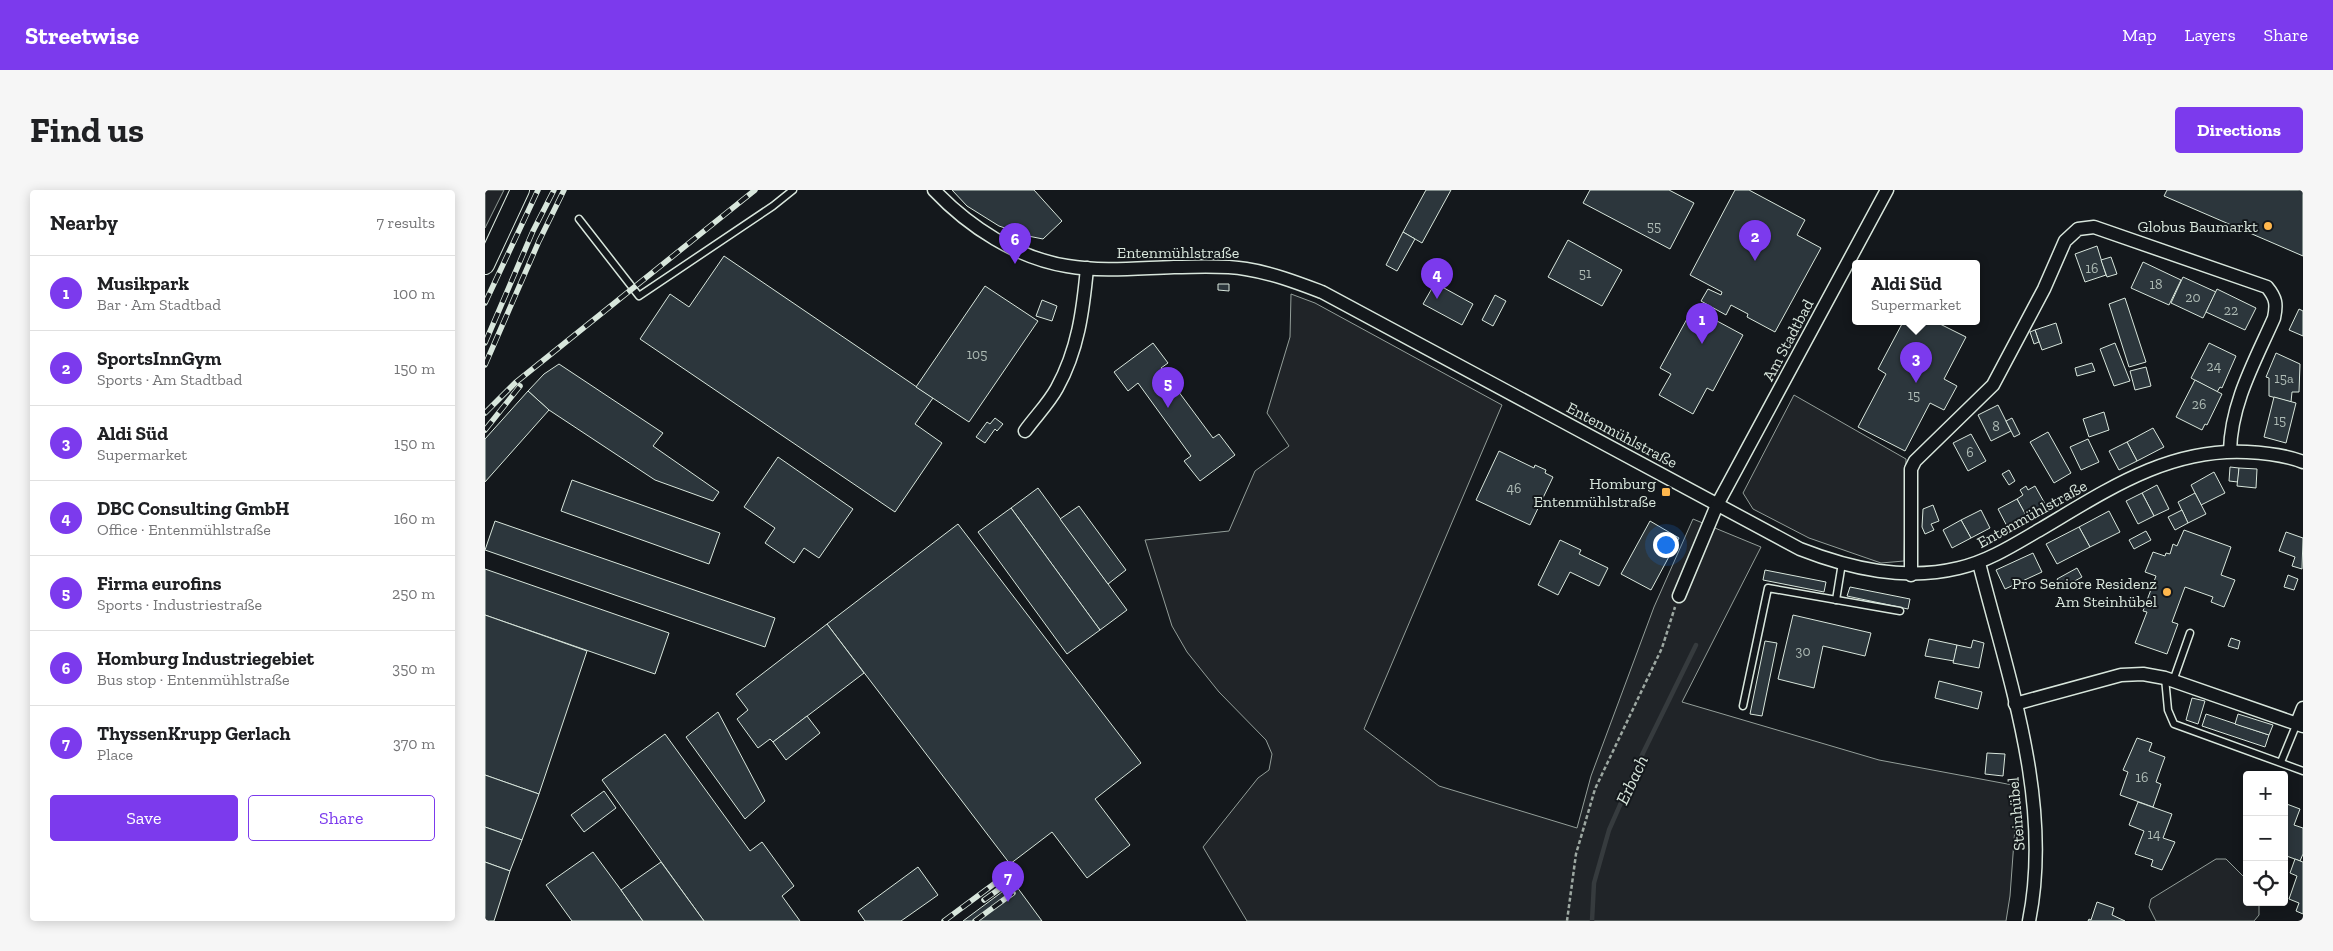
<!DOCTYPE html>
<html lang="en">
<head>
<meta charset="utf-8">
<style>
	body { margin:0; font-family:"Zilla Slab",serif; background:#f6f6f6; color:#202124 }
	.controls { position:absolute; right:15px; bottom:15px; display:grid; overflow:hidden; border-radius:5px; box-shadow:0 2px 12px #0003 }
	.controls button { width:45px; height:45px; display:grid; place-items:center; padding:0; border:0; border-bottom:1px solid #e0e0e0; background:#fff; color:#202124; font:25px sans-serif }
	.you { position:absolute; left:1180px; top:354px; width:18px; height:18px; margin:-12px; border:4px solid #fff; border-radius:50%; background:#1a73e8; box-shadow:0 0 0 8px #1a73e833 }
	.badge { display:grid; place-items:center; width:32px; height:32px; border-radius:50%; background:#7c3aed; color:#fff; font-size:16px; font-weight:700 }
	.pin { position:absolute; translate:-50% -41px; filter:drop-shadow(0 1px 2px #0008) }
	.pin::after { content:''; position:absolute; top:26px; width:18px; height:15px; background:inherit; clip-path:polygon(0 0,100% 0,50% 100%) }
	.popup { position:absolute; left:1367px; top:70px; width:128px; height:65px; box-sizing:border-box; display:grid; place-content:center; border-radius:5px; background:#fff; filter:drop-shadow(0 1px 4px #0005); font-size:16px; white-space:nowrap; color:#757577 }
	.popup b { font-size:19px; color:#202124 }
	.popup::after { content:''; position:absolute; left:50%; top:100%; margin-left:-10px; border:10px solid transparent; border-top-color:#fff }
	.list { margin:0; padding:0; list-style:none }
	h2 { display:flex; justify-content:space-between; align-items:center; height:65px; margin:0; padding:0 20px; font-size:21px }
	h2 small { font-size:16px; font-weight:400; color:#757577 }
	.list li { display:grid; grid-template-columns:32px 1fr auto; gap:15px; align-items:center; box-sizing:border-box; height:75px; padding:0 20px; border-top:1px solid #e0e0e0 }
	.list b { display:block; font-size:19px; white-space:nowrap }
	.list p { margin:0; font-size:16px; white-space:nowrap; color:#757577 }
	.list em { font-size:16px; font-style:normal; color:#757577 }
	.actions { display:flex; gap:10px; padding:15px 20px }
	.actions a { flex:1; padding:11px 0; border:1px solid #7c3aed; border-radius:5px; text-align:center; font-size:18px; color:#7c3aed }
	.actions .main { background:#7c3aed; color:#fff }
	.icon { flex:none; width:28px; height:28px; fill:none; stroke:currentColor; stroke-width:2; stroke-linecap:round; stroke-linejoin:round }
	.map { position:relative; flex:none; width:1818px; height:731px; overflow:hidden; border-radius:5px }
	header { display:flex; align-items:center; gap:30px; box-sizing:border-box; height:70px; padding:0 25px; background:#7c3aed; color:#fff }
	header strong { font-size:24px }
	nav { display:flex; gap:28px; margin-inline-start:auto; font-size:18px }
	.intro { display:flex; align-items:center; justify-content:space-between; box-sizing:border-box; height:120px; padding:0 30px }
	h1 { margin:0; font-size:35px }
	.button { padding:12px 22px; border-radius:5px; background:#7c3aed; color:#fff; font-size:18px; font-weight:700 }
	main { display:flex; gap:30px; padding:0 30px }
	aside { flex:1; background:#fff; border-radius:5px; box-shadow:0 2px 12px #0003 }
	.map>svg:first-child { display:block }
</style>
</head>
<body>
<header>
<strong>Streetwise</strong>
<nav><a>Map</a><a>Layers</a><a>Share</a></nav>
</header>
<div class="intro"><h1>Find us</h1><a class="button">Directions</a></div>
<main>
<aside>
<h2>Nearby<small>7 results</small></h2>
<ul class="list">
<li><span class="badge">1</span><div><b>Musikpark</b><p>Bar · Am Stadtbad</p></div><em>100 m</em></li>
<li><span class="badge">2</span><div><b>SportsInnGym</b><p>Sports · Am Stadtbad</p></div><em>150 m</em></li>
<li><span class="badge">3</span><div><b>Aldi Süd</b><p>Supermarket</p></div><em>150 m</em></li>
<li><span class="badge">4</span><div><b>DBC Consulting GmbH</b><p>Office · Entenmühlstraße</p></div><em>160 m</em></li>
<li><span class="badge">5</span><div><b>Firma eurofins</b><p>Sports · Industriestraße</p></div><em>250 m</em></li>
<li><span class="badge">6</span><div><b>Homburg Industriegebiet</b><p>Bus stop · Entenmühlstraße</p></div><em>350 m</em></li>
<li><span class="badge">7</span><div><b>ThyssenKrupp Gerlach</b><p>Place</p></div><em>370 m</em></li>
</ul>
<div class="actions"><a class="main">Save</a><a>Share</a></div>
</aside>
<div class="map">
<svg width="1818" height="731" viewBox="0 0 1818 731">
	<rect width="100%" height="100%" fill="#14181c"/>
	<!-- green -->
	<g fill="#202428" stroke="#939e99">
		<polygon points="0,0 19,0 0,38"/>
		<polygon points="806,104 830,113 1017,215 879,539 954,596 1092,638 1106,586 1169,417 1208,329 1276,357 1197,512 1394,570 1533,596 1525,706 1521,731 762,731 718,657 773,588 784,580 787,564 781,550 734,502 702,462 687,436 660,350 744,341 770,281 804,256 782,223 805,147"/>
		<polygon points="1309,205 1421,269 1419,371 1396,373 1324,348 1268,319 1258,303"/>
		<polygon points="1731,669 1741,669 1762,690 1762,712 1774,712 1774,725 1769,731 1671,731 1664,717 1666,709"/>
	</g>
	<g fill="none" stroke-linecap="round" stroke-linejoin="round">
		<!-- stream -->
		<polyline stroke="#363b3e" stroke-width="4.5" points="1107,731 1109,693 1124,640 1158,563 1211,455"/>
	</g>
	<!-- building -->
	<g fill="#2c363c" stroke="#d8e6dc">
		<polygon points="467,0 549,0 577,31 558,49 543,46 514,36 482,16"/>
		<polygon points="941,0 966,0 937,53 918,42"/>
		<polygon points="1105,0 1184,0 1209,13 1185,59 1098,13"/>
		<polygon points="1250,0 1264,0 1320,30 1312,45 1336,58 1290,142 1262,127 1263,124 1246,115 1241,125 1216,111 1223,99 1236,105 1237,102 1205,85"/>
		<polygon points="1682,0 1818,0 1818,66 1679,6"/>
		<polygon points="918,42 930,49 912,81 901,75"/>
		<polygon points="1083,50 1137,80 1117,116 1063,87"/>
		<polygon points="1612,56 1621,85 1600,92 1590,64"/>
		<polygon points="239,66 448,208 430,234 457,253 410,322 155,149 185,104 204,117"/>
		<polygon points="1626,67 1632,84 1622,87 1616,70"/>
		<polygon points="1658,72 1696,90 1684,115 1646,98"/>
		<polygon points="1698,87 1731,102 1718,128 1686,113"/>
		<polygon points="950,93 988,114 977,135 938,114"/>
		<polygon points="733,94 744,94 744,101 733,100"/>
		<polygon points="500,96 553,131 484,232 431,197"/>
		<polygon points="1732,99 1771,118 1760,140 1721,122"/>
		<polygon points="1010,105 1021,111 1008,136 997,130"/>
		<polygon points="1640,108 1661,172 1644,177 1624,114"/>
		<polygon points="557,110 572,116 567,131 551,126"/>
		<polygon points="1208,118 1258,145 1228,201 1222,198 1208,224 1174,205 1186,184 1175,178"/>
		<polygon points="1814,119 1818,121 1818,146 1804,140"/>
		<polygon points="1418,132 1451,132 1481,147 1459,189 1472,196 1459,220 1445,213 1420,261 1373,237 1401,184 1393,179"/>
		<polygon points="1571,133 1577,153 1557,160 1550,140"/>
		<polygon points="1550,140 1554,152 1549,154 1545,142"/>
		<polygon points="668,153 683,173 676,178 728,248 734,244 750,265 715,291 699,271 706,266 653,193 643,201 629,182"/>
		<polygon points="1630,153 1645,191 1629,196 1615,159"/>
		<polygon points="1724,153 1751,166 1737,198 1735,197 1732,202 1706,188"/>
		<polygon points="1791,163 1815,174 1814,202 1807,202 1806,212 1784,206 1784,188 1781,187"/>
		<polygon points="1607,173 1610,181 1592,186 1590,178"/>
		<polygon points="74,174 178,243 168,256 234,302 228,311 170,290 64,220 43,201 59,184"/>
		<polygon points="1661,177 1666,196 1650,200 1645,181"/>
		<polygon points="1710,190 1737,204 1722,235 1720,234 1717,240 1691,227"/>
		<polygon points="43,201 64,220 0,292 0,249"/>
		<polygon points="1789,207 1811,213 1801,253 1779,247"/>
		<polygon points="1513,215 1526,241 1506,251 1493,225"/>
		<polygon points="1619,222 1624,240 1604,247 1598,229"/>
		<polygon points="510,228 518,234 512,241 510,239 500,253 491,247 502,232 505,234"/>
		<polygon points="1527,228 1535,244 1529,247 1521,231"/>
		<polygon points="1668,238 1679,257 1652,271 1642,252"/>
		<polygon points="1563,242 1586,283 1569,293 1545,252"/>
		<polygon points="1486,244 1501,271 1483,281 1468,253"/>
		<polygon points="1603,249 1614,272 1596,280 1585,257"/>
		<polygon points="1642,252 1652,271 1634,280 1624,261"/>
		<polygon points="1014,261 1049,278 1050,275 1061,280 1060,283 1068,287 1045,335 991,310"/>
		<polygon points="293,267 368,319 334,368 319,358 309,373 280,353 290,338 259,317"/>
		<polygon points="1745,277 1754,278 1753,292 1744,291"/>
		<polygon points="1754,278 1772,279 1771,298 1752,296"/>
		<polygon points="1524,280 1530,291 1524,295 1517,284"/>
		<polygon points="1729,282 1740,303 1716,315 1706,295"/>
		<polygon points="87,290 235,343 224,374 76,321"/>
		<polygon points="1672,295 1684,319 1669,326 1657,303"/>
		<polygon points="1541,296 1543,300 1550,296 1563,319 1543,329 1532,309 1538,305 1535,300"/>
		<polygon points="553,298 642,420 615,440 526,318"/>
		<polygon points="1657,303 1669,326 1653,334 1641,311"/>
		<polygon points="1710,303 1721,324 1703,333 1693,312"/>
		<polygon points="1532,309 1543,329 1524,340 1513,319"/>
		<polygon points="1448,315 1454,331 1446,334 1449,340 1440,344 1437,337 1438,319"/>
		<polygon points="594,316 641,380 623,394 575,329"/>
		<polygon points="526,318 615,440 582,464 493,342"/>
		<polygon points="1496,320 1505,338 1486,348 1476,330"/>
		<polygon points="1697,320 1703,333 1690,340 1683,327"/>
		<polygon points="1624,321 1635,342 1605,357 1594,337"/>
		<polygon points="1476,330 1486,348 1467,358 1458,340"/>
		<polygon points="10,331 290,428 280,457 0,360"/>
		<polygon points="1165,331 1194,348 1166,400 1136,384"/>
		<polygon points="473,334 656,573 610,609 645,655 602,688 567,642 525,674 342,434"/>
		<polygon points="1594,337 1605,357 1572,374 1561,354"/>
		<polygon points="1699,340 1746,357 1736,385 1750,390 1739,417 1726,412 1728,407 1700,397 1687,432 1693,434 1682,464 1650,453 1662,422 1658,421 1671,386 1660,382 1668,362 1680,366 1681,363 1685,364 1688,354 1692,356"/>
		<polygon points="1661,341 1666,350 1649,359 1644,350"/>
		<polygon points="1801,342 1818,348 1817,379 1807,376 1810,367 1794,361"/>
		<polygon points="1075,350 1096,360 1094,364 1123,378 1114,396 1085,382 1073,405 1053,395"/>
		<polygon points="1548,363 1557,382 1520,399 1511,380"/>
		<polygon points="1592,378 1597,387 1577,398 1572,389"/>
		<polygon points="0,379 184,443 170,484 0,425"/>
		<polygon points="1280,380 1341,392 1339,402 1278,390"/>
		<polygon points="1803,385 1813,389 1809,400 1799,397"/>
		<polygon points="1365,397 1425,409 1423,419 1362,406"/>
		<polygon points="0,425 102,461 54,604 0,585"/>
		<polygon points="1308,425 1386,443 1380,466 1338,456 1329,498 1293,489"/>
		<polygon points="342,434 379,483 288,552 285,549 273,558 252,529 263,520 251,504"/>
		<polygon points="1746,448 1755,451 1753,459 1743,456"/>
		<polygon points="1444,449 1472,455 1469,471 1440,466"/>
		<polygon points="1488,450 1499,453 1494,478 1468,473 1472,455 1486,458"/>
		<polygon points="1280,451 1292,453 1277,526 1265,524"/>
		<polygon points="1454,491 1497,502 1493,519 1450,508"/>
		<polygon points="1707,508 1720,511 1713,534 1701,530"/>
		<polygon points="233,522 280,611 260,629 201,547"/>
		<polygon points="1721,524 1784,545 1780,557 1717,536"/>
		<polygon points="1753,524 1788,535 1784,545 1750,534"/>
		<polygon points="322,526 335,543 301,570 288,552"/>
		<polygon points="180,544 265,661 277,652 309,696 297,706 315,731 219,731 117,590"/>
		<polygon points="1652,548 1667,553 1664,561 1680,567 1671,592 1676,594 1668,617 1635,605 1643,582 1638,580"/>
		<polygon points="1502,563 1520,564 1518,586 1500,584"/>
		<polygon points="0,585 54,604 37,650 0,637"/>
		<polygon points="119,601 131,618 99,642 86,625"/>
		<polygon points="1653,612 1687,624 1678,648 1690,652 1677,680 1666,676 1668,670 1650,664 1659,641 1644,635"/>
		<polygon points="1799,613 1815,619 1809,635 1818,638 1818,664 1815,671 1799,665"/>
		<polygon points="0,637 37,650 25,681 0,672"/>
		<polygon points="108,662 136,700 158,731 87,731 61,695"/>
		<polygon points="1810,669 1818,672 1818,724 1811,721 1814,713 1804,709 1812,686 1805,683"/>
		<polygon points="0,672 25,681 9,731 0,731"/>
		<polygon points="176,672 219,731 158,731 136,700"/>
		<polygon points="433,677 453,705 416,731 380,731 373,721"/>
		<polygon points="529,693 557,731 478,731"/>
		<polygon points="1612,712 1629,718 1627,725 1640,731 1603,731 1604,729 1606,730"/>
	</g>
	<g fill="none" stroke-linecap="round" stroke-linejoin="round">
		<!-- lane casing -->
		<g stroke="#d8e6dc" stroke-width="9">
			<g id="lane">
				<polyline points="94,29 154,106 288,16 308,0"/>
				<polyline points="1351,410 1357,373"/>
				<polyline points="1680,488 1683,520 1689,534 1818,581"/>
				<polyline points="1688,491 1705,443"/>
				<polyline points="1258,516 1283,398 1415,421"/>
				<polyline points="1796,572 1812,533"/>
			</g>
		</g>
		<!-- street casing -->
		<g stroke="#d8e6dc" stroke-width="15">
			<g id="street">
				<path d="M449 0C484 37 532 68 582 76 617 82 654 78 689 77 713 77 737 75 761 79 787 83 813 93 837 102L1315 359C1366 379 1420 391 1474 378 1504 371 1530 354 1556 339 1622 300 1683 258 1762 262 1780 263 1801 265 1818 272"/>
				<path d="M540 241C550 227 564 213 572 198 593 160 598 121 602 78"/>
				<path d="M1494 373C1523 487 1568 612 1544 731"/>
				<path d="M1426 385V279L1430 271 1508 195 1559 99 1580 51 1593 39 1609 37 1782 97C1791 108 1792 114 1789 128 1770 171 1746 213 1745 261"/>
				<polyline points="1194,406 1232,315 1402,0"/>
				<polyline points="1530,514 1636,485 1658,484 1680,488 1818,536"/>
				<polyline points="1812,533 1818,518"/>
			</g>
		</g>
		<!-- secondary casing -->
		<g stroke="#d8e6dc" stroke-width="20">
			<polyline id="secondary" points="0,75 35,0"/>
		</g>
		<!-- path -->
		<polyline stroke="#9da8a2" stroke-width="2.5" stroke-dasharray="4 2.5" stroke-linecap="butt" points="1082,731 1091,664 1110,599 1177,458 1190,417"/>
		<!-- lane -->
		<use href="#lane" stroke="#14181c" stroke-width="6"/>
		<!-- street -->
		<use href="#street" stroke="#14181c" stroke-width="12"/>
		<!-- secondary -->
		<use href="#secondary" stroke="#14181c" stroke-width="18"/>
		<!-- rail casing -->
		<g stroke="#d8e6dc" stroke-width="5.5">
			<g id="rail">
				<polyline points="0,113 53,0"/>
				<polyline points="0,153 48,41 69,0"/>
				<polyline points="0,175 54,51 79,0"/>
				<polyline points="0,223 30,193 270,0"/>
				<polyline points="0,240 35,196"/>
				<polyline points="499,710 521,694"/>
				<polyline points="459,731 517,688"/>
				<polyline points="490,731 528,703"/>
			</g>
		</g>
		<!-- rail -->
		<use href="#rail" stroke="#14181c" stroke-width="4" stroke-dasharray="11" stroke-linecap="butt"/>
	</g>
	<!-- markers -->
	<g fill="#ffb74d" stroke="#14181c" stroke-width="2">
		<circle cx="1783" cy="36" r="5"/>
		<rect x="1176" y="297" width="10" height="10" rx="2.5"/>
		<circle cx="1682" cy="402" r="5"/>
	</g>
	<g text-anchor="middle" dominant-baseline="central" stroke-width="4" stroke-linejoin="round" paint-order="stroke">
		<!-- number labels -->
		<g font-size="14" fill="#adbab4">
			<text x="1169" y="36">55</text>
			<text x="1607" y="78">16</text>
			<text x="1100" y="83">51</text>
			<text x="1671" y="94">18</text>
			<text x="1708" y="107">20</text>
			<text x="1746" y="120">22</text>
			<text x="492" y="164">105</text>
			<text x="1729" y="176">24</text>
			<text x="1799" y="188">15a</text>
			<text x="1429" y="205">15</text>
			<text x="1714" y="214">26</text>
			<text x="1795" y="230">15</text>
			<text x="1511" y="236">8</text>
			<text x="1485" y="262">6</text>
			<text x="1029" y="298">46</text>
			<text x="1318" y="461">30</text>
			<text x="1657" y="587">16</text>
			<text x="1669" y="644">14</text>
		</g>
		<!-- poi labels -->
		<g font-size="16" fill="#d8e6dc" stroke="#14181c" text-anchor="end">
			<text x="1773" y="36">Globus Baumarkt</text>
			<text x="1171" y="293">Homburg<tspan x="1171" dy="18">Entenmühlstraße</tspan></text>
			<text x="1672" y="393">Pro Seniore Residenz<tspan x="1672" dy="18">Am Steinhübel</tspan></text>
		</g>
		<!-- street labels -->
		<g font-size="16" fill="#d8e6dc" stroke="#14181c">
			<text x="693" y="62">Entenmühlstraße</text>
			<text transform="translate(1303 150) rotate(-62)">Am Stadtbad</text>
			<text transform="translate(1137 245) rotate(28)">Entenmühlstraße</text>
			<text transform="translate(1547 324) rotate(-29)">Entenmühlstraße</text>
			<text transform="translate(1531 624) rotate(-95)">Steinhübel</text>
		</g>
		<!-- water labels -->
		<g font-size="18" font-style="italic" fill="#d8e6dc" stroke="#14181c">
			<text transform="translate(1147 590) rotate(-65)">Erbach</text>
		</g>
	</g>
</svg>
<div class="controls">
<button>+</button>
<button>−</button>
<button><svg class="icon" aria-label="locate" viewBox="0 0 24 24"><circle cx="12" cy="12" r="6"/><path d="M12 2v4M12 18v4M2 12h4M18 12h4"/></svg></button>
</div>
<div class="you"></div>
<div class="pin badge" style="left:1217px;top:154px">1</div>
<div class="pin badge" style="left:1270px;top:71px">2</div>
<div class="pin badge" style="left:1431px;top:193px">3</div>
<div class="popup"><b>Aldi Süd</b>Supermarket</div>
<div class="pin badge" style="left:952px;top:109px">4</div>
<div class="pin badge" style="left:683px;top:218px">5</div>
<div class="pin badge" style="left:530px;top:74px">6</div>
<div class="pin badge" style="left:523px;top:712px">7</div>
</div>
</main>
</body>
</html>
